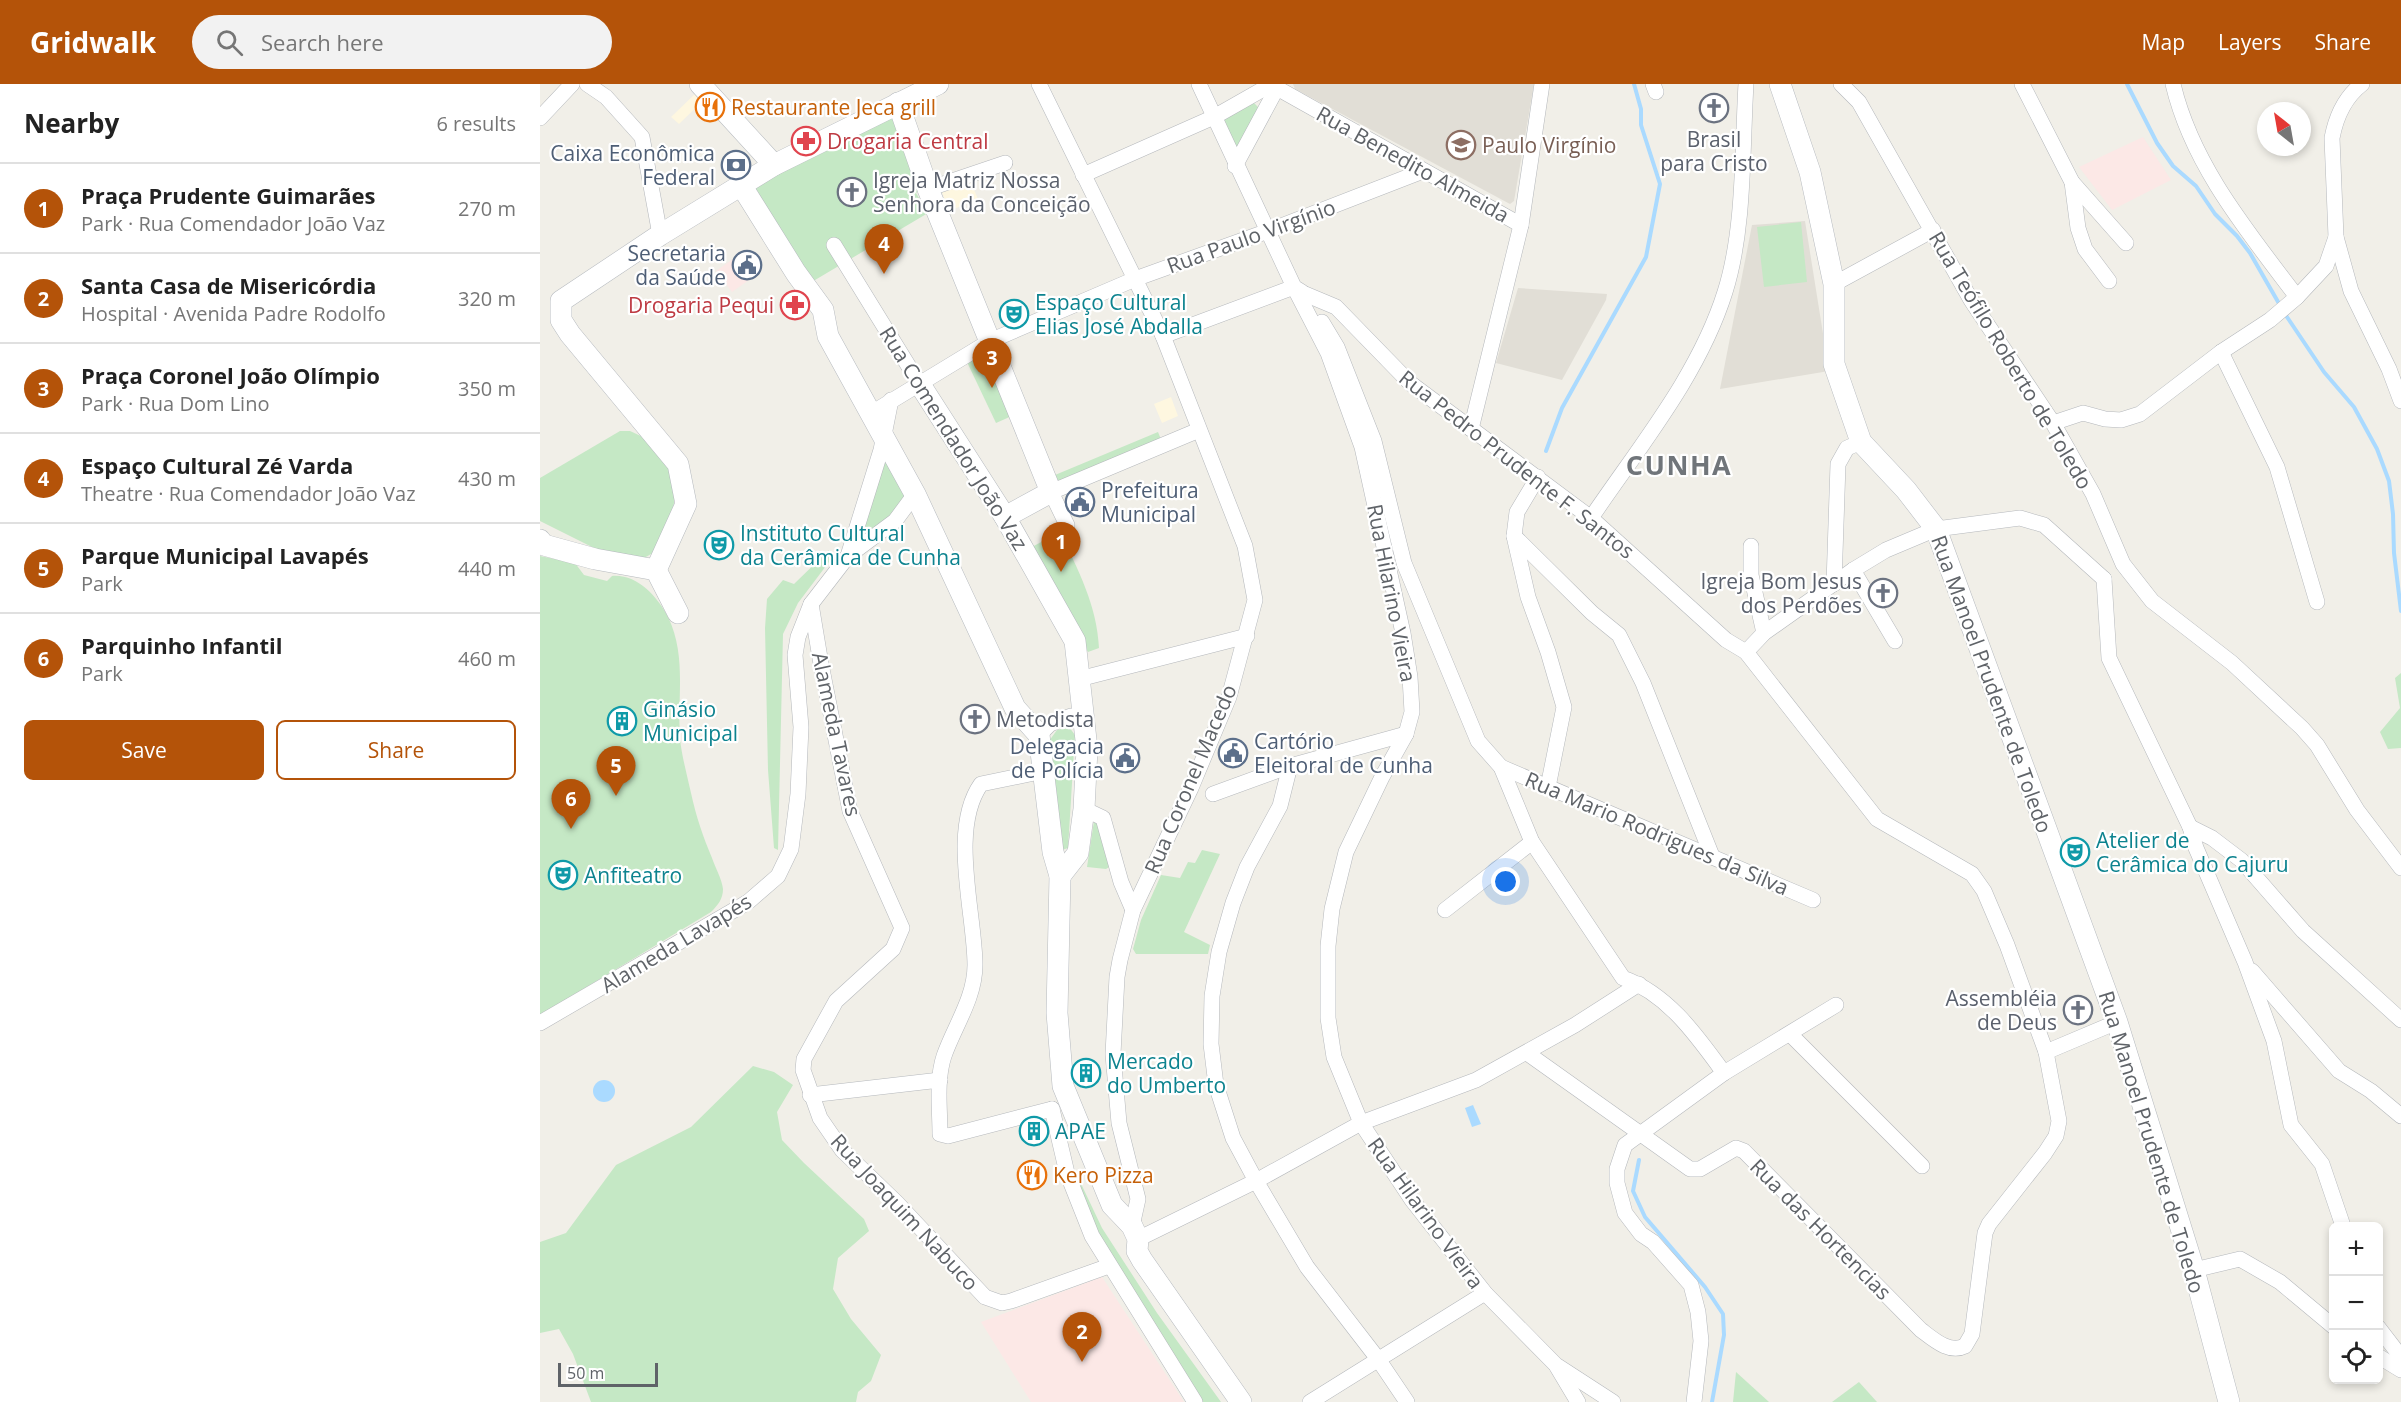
<!DOCTYPE html>
<html lang="en">
<head>
<meta charset="utf-8">
<style>
	body { margin:0; font-family:"Open Sans",sans-serif; background:#f2f2f2; color:#222 }
	.controls { position:absolute; right:18px; bottom:18px; display:grid; overflow:hidden; border-radius:9px; box-shadow:0 3px 9px #0003 }
	.controls button { width:54px; height:54px; display:grid; place-items:center; padding:0; border:0; border-bottom:2px solid #e0e0e0; background:#fff; color:#222; font:30px sans-serif }
	.compass { position:absolute; left:1717px; top:18px; width:54px; height:54px; border-radius:50%; background:#fff; box-shadow:0 3px 9px #0003; rotate:329deg }
	.scale { position:absolute; left:18px; bottom:15px; width:100px; box-sizing:border-box; padding-left:6px; border:3px solid #5f6368; border-top:0; font-size:16px; line-height:21px; white-space:nowrap; color:#5f6368; -webkit-text-stroke:4px #fff; paint-order:stroke }
	.you { position:absolute; left:966px; top:798px; width:21px; height:21px; margin:-15px; border:4px solid #fff; border-radius:50%; background:#1a73e8; box-shadow:0 0 0 9px #1a73e833 }
	.badge { display:grid; place-items:center; width:39px; height:39px; border-radius:50%; background:#b45309; color:#fff; font-size:20px; font-weight:700 }
	.pin { position:absolute; translate:-50% -50px; filter:drop-shadow(0 2px 3px #0008) }
	.pin::after { content:''; position:absolute; top:32px; width:21px; height:18px; background:inherit; clip-path:polygon(0 0,100% 0,50% 100%) }
	.list { margin:0; padding:0; list-style:none }
	h2 { display:flex; justify-content:space-between; align-items:center; height:78px; margin:0; padding:0 24px; font-size:26px }
	h2 small { font-size:20px; font-weight:400; color:#767676 }
	.list li { display:grid; grid-template-columns:39px 1fr auto; gap:18px; align-items:center; box-sizing:border-box; height:90px; padding:0 24px; border-top:2px solid #e0e0e0 }
	.list b { display:block; font-size:22px; white-space:nowrap }
	.list p { margin:0; font-size:20px; white-space:nowrap; color:#767676 }
	.list em { font-size:20px; font-style:normal; color:#767676 }
	.actions { display:flex; gap:12px; padding:18px 24px }
	.actions a { flex:1; padding:14px 0; border:2px solid #b45309; border-radius:9px; text-align:center; font-size:21px; color:#b45309 }
	.actions .main { background:#b45309; color:#fff }
	.icon { flex:none; width:33px; height:33px; fill:none; stroke:currentColor; stroke-width:2; stroke-linecap:round; stroke-linejoin:round }
	.map { position:relative; flex:none; width:1861px; height:1318px; overflow:hidden }
	header { display:flex; align-items:center; gap:36px; box-sizing:border-box; height:84px; padding:0 30px; background:#b45309; color:#fff }
	header strong { font-size:28px }
	nav { display:flex; gap:33px; margin-inline-start:auto; font-size:21px }
	.search { width:420px; height:54px; background:#f2f2f2; display:flex; align-items:center; gap:15px; box-sizing:border-box; padding:0 21px; border-radius:33px; color:#767676; font-size:22px }
	main { display:flex }
	aside { flex:1; background:#fff }
	.map>svg:first-child { display:block }
</style>
</head>
<body>
<header>
<strong>Gridwalk</strong>
<div class="search"><svg class="icon" aria-label="search" viewBox="0 0 24 24"><circle cx="10" cy="10" r="6"/><path d="M15 15l6 6"/></svg>Search here</div>
<nav><a>Map</a><a>Layers</a><a>Share</a></nav>
</header>
<main>
<aside>
<h2>Nearby<small>6 results</small></h2>
<ul class="list">
<li><span class="badge">1</span><div><b>Praça Prudente Guimarães</b><p>Park · Rua Comendador João Vaz</p></div><em>270 m</em></li>
<li><span class="badge">2</span><div><b>Santa Casa de Misericórdia</b><p>Hospital · Avenida Padre Rodolfo</p></div><em>320 m</em></li>
<li><span class="badge">3</span><div><b>Praça Coronel João Olímpio</b><p>Park · Rua Dom Lino</p></div><em>350 m</em></li>
<li><span class="badge">4</span><div><b>Espaço Cultural Zé Varda</b><p>Theatre · Rua Comendador João Vaz</p></div><em>430 m</em></li>
<li><span class="badge">5</span><div><b>Parque Municipal Lavapés</b><p>Park</p></div><em>440 m</em></li>
<li><span class="badge">6</span><div><b>Parquinho Infantil</b><p>Park</p></div><em>460 m</em></li>
</ul>
<div class="actions"><a class="main">Save</a><a>Share</a></div>
</aside>
<div class="map">
<svg width="1861" height="1318" viewBox="0 0 1861 1318">
	<rect width="100%" height="100%" fill="#f1efe8"/>
	<!-- commercial -->
	<g fill="#fef7e0">
		<polygon points="159,6 166,14 139,40 131,33"/>
		<polygon points="430,96 438,115 409,127 402,108"/>
		<polygon points="631,313 638,332 622,339 614,320"/>
	</g>
	<!-- education -->
	<g fill="#e1ded6">
		<polygon points="753,0 994,0 974,117 970,120 755,5"/>
		<polygon points="1265,137 1289,287 1180,305 1212,141"/>
		<polygon points="978,204 1067,210 1066,216 1022,296 956,279"/>
	</g>
	<!-- medical -->
	<g fill="#fce8e6">
		<polygon points="1603,53 1631,96 1572,126 1539,83"/>
		<polygon points="193,175 209,196 192,208 176,187"/>
		<polygon points="562,1193 644,1318 491,1318 441,1238"/>
	</g>
	<!-- green -->
	<g fill="#c5e8c5">
		<polygon points="713,18 719,24 700,65 695,64 683,38 684,33"/>
		<polygon points="348,34 355,36 379,106 376,109 388,129 270,199 216,105 217,99"/>
		<polygon points="1261,138 1267,198 1224,203 1217,143"/>
		<polygon points="446,266 474,331 456,339 427,278"/>
		<polygon points="80,347 90,347 103,353 130,380 134,396 134,419 130,439 113,469 104,474 56,465 0,437 0,394"/>
		<polygon points="618,348 622,358 519,401 515,391"/>
		<polygon points="345,376 366,411 365,416 335,447 324,453 321,451"/>
		<path d="M520 448C538 486 557 521 559 564L548 568 490 464Z"/>
		<polygon points="289,466 289,478 258,519 243,550 238,766 234,764 228,686 225,544 227,515 243,496 254,500"/>
		<path d="M0 472 35 479 44 491 67 497 72 492C97 490 117 512 128 533 147 572 137 613 140 655 142 673 147 691 151 709 156 732 163 753 172 774 175 783 182 795 183 805 183 815 178 821 171 828L0 931Z"/>
		<polygon points="1861,589 1861,664 1848,665 1840,648 1860,624 1855,594"/>
		<polygon points="529,643 535,651 528,764 522,766 509,657 517,646"/>
		<polygon points="554,737 558,737 572,781 566,785 547,783"/>
		<polygon points="662,766 680,770 644,848 670,861 668,870 596,870 593,865 601,836 621,791 640,794 648,778 655,779"/>
		<polygon points="213,982 234,988 253,1001 237,1028 242,1056 264,1079 324,1135 329,1147 298,1174 293,1205 311,1235 341,1271 331,1297 318,1308 316,1318 51,1318 33,1270 19,1245 0,1249 0,1158 26,1149 76,1081 151,1043"/>
		<polygon points="526,1068 562,1144 617,1229 681,1318 661,1318 554,1146"/>
		<polygon points="1196,1288 1229,1318 1193,1318"/>
		<polygon points="1319,1298 1337,1318 1292,1318"/>
	</g>
	<!-- water -->
	<g fill="#aadaff">
		<circle cx="64" cy="1007" r="11"/>
		<polygon points="933,1021 941,1040 932,1043 925,1024"/>
	</g>
	<g fill="none" stroke-linecap="round" stroke-linejoin="round">
		<!-- stream -->
		<g stroke="#aadaff" stroke-width="4">
			<polyline points="1587,0 1617,59 1633,82 1656,102 1675,130 1697,152 1710,169 1741,223"/>
			<polyline points="1745,230 1784,288 1814,323 1837,365 1849,397 1853,430 1854,469 1861,527"/>
			<polyline points="1006,367 1022,324 1106,173 1120,100 1101,41 1101,25 1094,0"/>
			<polyline points="1099,1076 1093,1107 1105,1133 1165,1203 1183,1230 1184,1251 1172,1318"/>
		</g>
		<!-- street casing -->
		<g stroke="#b5b8bc" stroke-width="16">
			<g id="street">
				<polyline points="47,0 66,13 102,53 120,151"/>
				<polyline points="499,0 623,252 705,462 715,516 689,613 651,704 593,826 580,876 577,893 573,970 579,1039 598,1115 592,1142"/>
				<polyline points="659,0 754,203 762,208"/>
				<polyline points="734,0 737,4 981,141"/>
				<polyline points="1113,0 1116,8"/>
				<polyline points="1301,0 1319,18 1431,216 1513,339 1553,410 1583,480 1612,517 1692,579 1762,644 1777,661 1817,726 1861,784"/>
				<polyline points="1482,0 1532,98 1538,144 1545,165 1569,197"/>
				<path d="M1633 0C1652 81 1708 148 1757 213"/>
				<polyline points="0,34 32,0"/>
				<polyline points="695,82 737,4"/>
				<polyline points="543,91 674,33 732,0"/>
				<polyline points="1532,98 1586,159"/>
				<polyline points="388,105 465,79"/>
				<polyline points="1796,153 1811,207 1849,285 1861,317"/>
				<polyline points="294,161 379,299"/>
				<polyline points="1294,200 1393,146"/>
				<path d="M765 210 796 223 870 299 1051 434 1186 556 1206 568 1337 735 1432 790 1444 807 1467 861 1506 968 1519 1037 1516 1052 1505 1069 1449 1140 1445 1149 1432 1250 1425 1262C1409 1270 1393 1255 1381 1246L1204 1067 1196 1064 1160 1085H1150L987 969"/>
				<path d="M782 238 797 263 834 357 864 479 938 657 961 683 992 758 1083 894C1128 910 1157 952 1184 989"/>
				<polyline points="623,252 754,203 788,269 822,363 863,549 870,593 872,628 866,650 842,693 806,768 792,825 788,862 788,934 794,973 821,1039 872,1116 945,1209 1016,1281 1073,1318"/>
				<polyline points="1681,268 1737,383 1777,518"/>
				<polyline points="330,330 450,257 595,195 728,147 883,87"/>
				<path d="M1513 339 1543 329 1565 335 1581 336 1600 330 1681 268 1730 236 1757 213 1786 182 1796 153 1792 54C1796 33 1805 13 1822 0"/>
				<polyline points="931,345 981,141 1002,0"/>
				<polyline points="998,393 977,428 974,452 988,513 1008,568 1024,623 1008,703"/>
				<path d="M1051 434C1099 363 1159 291 1185 208 1205 145 1202 65 1206 0"/>
				<polyline points="527,441 511,408 659,346"/>
				<polyline points="974,452 1052,529 1079,551 1103,599 1172,772"/>
				<polyline points="1211,462 1211,491 1224,549"/>
				<polyline points="308,472 341,366 351,316"/>
				<polyline points="1313,486 1355,557"/>
				<polyline points="1564,495 1569,574 1650,743 1656,764 1705,878 1734,957 1751,1041 1782,1080 1803,1142"/>
				<polyline points="1294,500 1298,380 1307,364 1321,358"/>
				<polyline points="271,520 281,580 310,727 362,844 353,865 296,917 264,975 263,986 280,1034 302,1066 357,1119 445,1213 462,1219 471,1217 569,1182"/>
				<polyline points="1206,568 1224,549 1313,486 1346,466 1396,445 1480,434 1504,441 1564,495"/>
				<polyline points="539,595 707,552"/>
				<polyline points="499,651 510,640 531,632 543,639"/>
				<polyline points="750,682 740,722 707,783 693,819 679,868 672,912 671,960 676,1001 693,1054 716,1097 767,1183 838,1275 867,1318"/>
				<polyline points="961,683 1273,816"/>
				<path d="M504 687 441 700C409 745 435 830 435 881 435 914 414 943 404 972 396 996 400 1026 400 1050L408 1052 512 1025"/>
				<polyline points="673,710 750,682 866,650"/>
				<polyline points="544,725 563,734 581,798 593,826"/>
				<polyline points="1650,743 1672,754 1701,776 1763,847 1861,936"/>
				<polyline points="905,826 992,758"/>
				<polyline points="1712,887 1799,987 1831,1007 1861,1032"/>
				<polyline points="0,939 208,818 238,792 251,765 258,710 261,643 255,571 258,553 271,520 308,472 355,437 375,410"/>
				<polyline points="1250,950 1382,1082"/>
				<polyline points="1506,968 1577,938"/>
				<polyline points="270,1011 400,996"/>
				<polyline points="512,1025 527,1089 552,1152 655,1318"/>
				<polyline points="598,1155 716,1097 821,1039 936,996 1035,941 1099,900"/>
				<polyline points="1654,1186 1700,1175 1740,1198 1794,1243"/>
				<polyline points="1838,1243 1861,1273"/>
				<polyline points="1838,1272 1861,1286"/>
				<polyline points="1017,1283 1038,1318"/>
				<polyline points="770,1318 945,1209"/>
				<polyline points="1154,1318 1161,1257 1158,1228 1151,1201 1113,1158 1101,1150 1085,1129 1077,1099 1077,1085 1085,1061 1184,989 1296,921"/>
			</g>
		</g>
		<!-- secondary casing -->
		<g stroke="#b6babf" stroke-width="22">
			<g id="secondary">
				<polyline points="160,0 234,81"/>
				<polyline points="1240,0 1270,88 1294,200 1294,280 1321,358 1366,406 1396,445 1577,938 1654,1186 1689,1318"/>
				<polyline points="358,19 388,105 511,408 465,433"/>
				<polyline points="201,101 256,189 283,226 288,252 375,410 475,624 499,651 513,768 520,792 517,929 523,1002 572,1121 592,1142 598,1155 597,1167 602,1176 701,1318"/>
				<polyline points="379,299 465,433 535,557 547,665 544,725 538,769 520,792"/>
				<polyline points="0,456 4,461 55,475 116,486 138,529"/>
				<polyline points="116,486 146,420 138,380 30,250 21,236 21,217 120,151 234,81 398,0"/>
			</g>
		</g>
		<!-- street -->
		<use href="#street" stroke="#fff" stroke-width="15"/>
		<!-- secondary -->
		<use href="#secondary" stroke="#fff" stroke-width="21"/>
	</g>
	<!-- icons -->
	<defs>
		<g id="restaurant-ring" transform="scale(1.5)"><circle r="9.5" fill="#fff" stroke="#e8710a" stroke-width="1.5"/><path d="M-5-6h1v4h1v-4h1v4h1v-4h1v5L-1.5 .5V6h-2V.5L-5-1ZM5-6V6H3V1.5H1.5Q1.5-4 5-6Z" fill="#e8710a"/></g>
		<g id="church-ring" transform="scale(1.5)"><circle r="9.5" fill="#fff" stroke="#6b7280" stroke-width="1.5"/><path d="M-1.2-6h2.4v3.5h3.3v2.4h-3.3V6h-2.4V-.1h-3.3v-2.4h3.3Z" fill="#6b7280"/></g>
		<g id="pharmacy-ring" transform="scale(1.5)"><circle r="9.5" fill="#fff" stroke="#e0444e" stroke-width="1.5"/><path d="M-2-6h4v4h4v4h-4v4h-4v-4h-4v-4h4Z" fill="#e0444e"/></g>
		<g id="school-ring" transform="scale(1.5)"><circle r="9.5" fill="#fff" stroke="#8d6e63" stroke-width="1.5"/><path d="M0-5L7-2L0 1L-7-2ZM-4 1L0 2.5L4 1V4Q0 6-4 4Z" fill="#8d6e63"/></g>
		<g id="bank-ring" transform="scale(1.5)"><circle r="9.5" fill="#fff" stroke="#5c6f8a" stroke-width="1.5"/><path d="M-6-4H6V4H-6ZM0-2.3a2.3 2.3 0 1 0 0 4.6a2.3 2.3 0 1 0 0-4.6Z" fill="#5c6f8a"/></g>
		<g id="civic-ring" transform="scale(1.5)"><circle r="9.5" fill="#fff" stroke="#5c6f8a" stroke-width="1.5"/><path d="M-.6-6.5H3V-4.5H.6V-3L4-1V1h2V6H-6V1h2V-1L-.6-3ZM-1.2 2.5V6h2.4V2.5Z" fill="#5c6f8a"/></g>
		<g id="theatre-ring" transform="scale(1.5)"><circle r="9.5" fill="#fff" stroke="#0f9aa8" stroke-width="1.5"/><path d="M-5-5.5Q0-4 5-5.5V0Q5 5 0 6Q-5 5-5 0ZM-3.3-2.5H-1v1.5H-3.3ZM1-2.5H3.3v1.5H1ZM-2.8 1Q0 5.5 2.8 1Z" fill="#0f9aa8"/></g>
		<g id="building-ring" transform="scale(1.5)"><circle r="9.5" fill="#fff" stroke="#0f9aa8" stroke-width="1.5"/><path d="M-4-6H4V6H1V3H-1V6H-4ZM-2.5-4.3h1.7v1.8h-1.7ZM.8-4.3h1.7v1.8H.8ZM-2.5-1h1.7V.8h-1.7ZM.8-1h1.7V.8H.8Z" fill="#0f9aa8"/></g>
	</defs>
	<g fill-rule="evenodd">
		<use href="#restaurant-ring" x="170" y="23"/>
		<use href="#church-ring" x="1174" y="24"/>
		<use href="#pharmacy-ring" x="266" y="57"/>
		<use href="#school-ring" x="921" y="61"/>
		<use href="#bank-ring" x="196" y="81"/>
		<use href="#church-ring" x="312" y="108"/>
		<use href="#civic-ring" x="207" y="181"/>
		<use href="#pharmacy-ring" x="255" y="221"/>
		<use href="#theatre-ring" x="474" y="230"/>
		<use href="#civic-ring" x="540" y="418"/>
		<use href="#theatre-ring" x="179" y="461"/>
		<use href="#church-ring" x="1343" y="509"/>
		<use href="#church-ring" x="435" y="635"/>
		<use href="#building-ring" x="82" y="637"/>
		<use href="#civic-ring" x="693" y="669"/>
		<use href="#civic-ring" x="585" y="674"/>
		<use href="#theatre-ring" x="1535" y="768"/>
		<use href="#theatre-ring" x="23" y="791"/>
		<use href="#church-ring" x="1538" y="926"/>
		<use href="#building-ring" x="546" y="989"/>
		<use href="#building-ring" x="494" y="1047"/>
		<use href="#restaurant-ring" x="492" y="1091"/>
	</g>
	<g text-anchor="middle" dominant-baseline="central" stroke-width="4.5" stroke-linejoin="round" paint-order="stroke">
		<!-- food labels -->
		<g font-size="21" fill="#c56008" stroke="#fff" text-anchor="start">
			<text x="191" y="23">Restaurante Jeca grill</text>
			<text x="513" y="1091">Kero Pizza</text>
		</g>
		<!-- worship labels -->
		<g font-size="21" fill="#5b616d" stroke="#fff" text-anchor="start">
			<text x="1174" y="55" text-anchor="middle">Brasil<tspan x="1174" dy="24">para Cristo</tspan></text>
			<text x="333" y="96">Igreja Matriz Nossa<tspan x="333" dy="24">Senhora da Conceição</tspan></text>
			<text x="1322" y="497" text-anchor="end">Igreja Bom Jesus<tspan x="1322" dy="24">dos Perdões</tspan></text>
			<text x="456" y="635">Metodista</text>
			<text x="1517" y="914" text-anchor="end">Assembléia<tspan x="1517" dy="24">de Deus</tspan></text>
		</g>
		<!-- health labels -->
		<g font-size="21" fill="#be3a42" stroke="#fff" text-anchor="start">
			<text x="287" y="57">Drogaria Central</text>
			<text x="234" y="221" text-anchor="end">Drogaria Pequi</text>
		</g>
		<!-- education labels -->
		<g font-size="21" fill="#785e54" stroke="#fff" text-anchor="start">
			<text x="942" y="61">Paulo Virgínio</text>
		</g>
		<!-- service labels -->
		<g font-size="21" fill="#4e5e75" stroke="#fff" text-anchor="end">
			<text x="175" y="69">Caixa Econômica<tspan x="175" dy="24">Federal</tspan></text>
			<text x="186" y="169">Secretaria<tspan x="186" dy="24">da Saúde</tspan></text>
			<text x="561" y="406" text-anchor="start">Prefeitura<tspan x="561" dy="24">Municipal</tspan></text>
			<text x="714" y="657" text-anchor="start">Cartório<tspan x="714" dy="24">Eleitoral de Cunha</tspan></text>
			<text x="564" y="662">Delegacia<tspan x="564" dy="24">de Polícia</tspan></text>
		</g>
		<!-- street labels -->
		<g font-size="21" fill="#5f6368" stroke="#fff">
			<text transform="translate(873 80) rotate(29)">Rua Benedito Almeida</text>
			<text transform="translate(711 152) rotate(-20)">Rua Paulo Virgínio</text>
			<text transform="translate(1471 276) rotate(59)">Rua Teófilo Roberto de Toledo</text>
			<text transform="translate(414 354) rotate(58)">Rua Comendador João Vaz</text>
			<text transform="translate(977 380) rotate(38)">Rua Pedro Prudente F. Santos</text>
			<text transform="translate(852 509) rotate(79)">Rua Hilarino Vieira</text>
			<text transform="translate(1452 600) rotate(70)">Rua Manoel Prudente de Toledo</text>
			<text transform="translate(297 650) rotate(78)">Alameda Tavares</text>
			<text transform="translate(650 695) rotate(-67)">Rua Coronel Macedo</text>
			<text transform="translate(1117 749) rotate(23)">Rua Mario Rodrigues da Silva</text>
			<text transform="translate(136 859) rotate(-31)">Alameda Lavapés</text>
			<text transform="translate(1612 1058) rotate(73)">Rua Manoel Prudente de Toledo</text>
			<text transform="translate(365 1128) rotate(47)">Rua Joaquim Nabuco</text>
			<text transform="translate(886 1129) rotate(54)">Rua Hilarino Vieira</text>
			<text transform="translate(1281 1145) rotate(45)">Rua das Hortencias</text>
		</g>
		<!-- culture labels -->
		<g font-size="21" fill="#0d838f" stroke="#fff" text-anchor="start">
			<text x="495" y="218">Espaço Cultural<tspan x="495" dy="24">Elias José Abdalla</tspan></text>
			<text x="200" y="449">Instituto Cultural<tspan x="200" dy="24">da Cerâmica de Cunha</tspan></text>
			<text x="103" y="625">Ginásio<tspan x="103" dy="24">Municipal</tspan></text>
			<text x="1556" y="756">Atelier de<tspan x="1556" dy="24">Cerâmica do Cajuru</tspan></text>
			<text x="44" y="791">Anfiteatro</text>
			<text x="567" y="977">Mercado<tspan x="567" dy="24">do Umberto</tspan></text>
			<text x="515" y="1047">APAE</text>
		</g>
		<!-- district labels -->
		<g font-size="27" font-weight="bold" letter-spacing="1.5" fill="#70757a" stroke="#fff">
			<text x="1139" y="380">CUNHA</text>
		</g>
	</g>
</svg>
<div class="controls">
<button>+</button>
<button>−</button>
<button><svg class="icon" aria-label="locate" viewBox="0 0 24 24"><circle cx="12" cy="12" r="6"/><path d="M12 2v4M12 18v4M2 12h4M18 12h4"/></svg></button>
</div>
<svg class="compass" viewBox="-18 -18 36 36"><path d="M0-13l5 13h-10z" fill="#e53935"/><path d="M0 13l5-13h-10z" fill="#767676"/></svg>
<div class="scale">50 m</div>
<div class="you"></div>
<div class="pin badge" style="left:521px;top:488px">1</div>
<div class="pin badge" style="left:542px;top:1278px">2</div>
<div class="pin badge" style="left:452px;top:304px">3</div>
<div class="pin badge" style="left:344px;top:190px">4</div>
<div class="pin badge" style="left:76px;top:712px">5</div>
<div class="pin badge" style="left:31px;top:745px">6</div>
</div>
</main>
</body>
</html>
